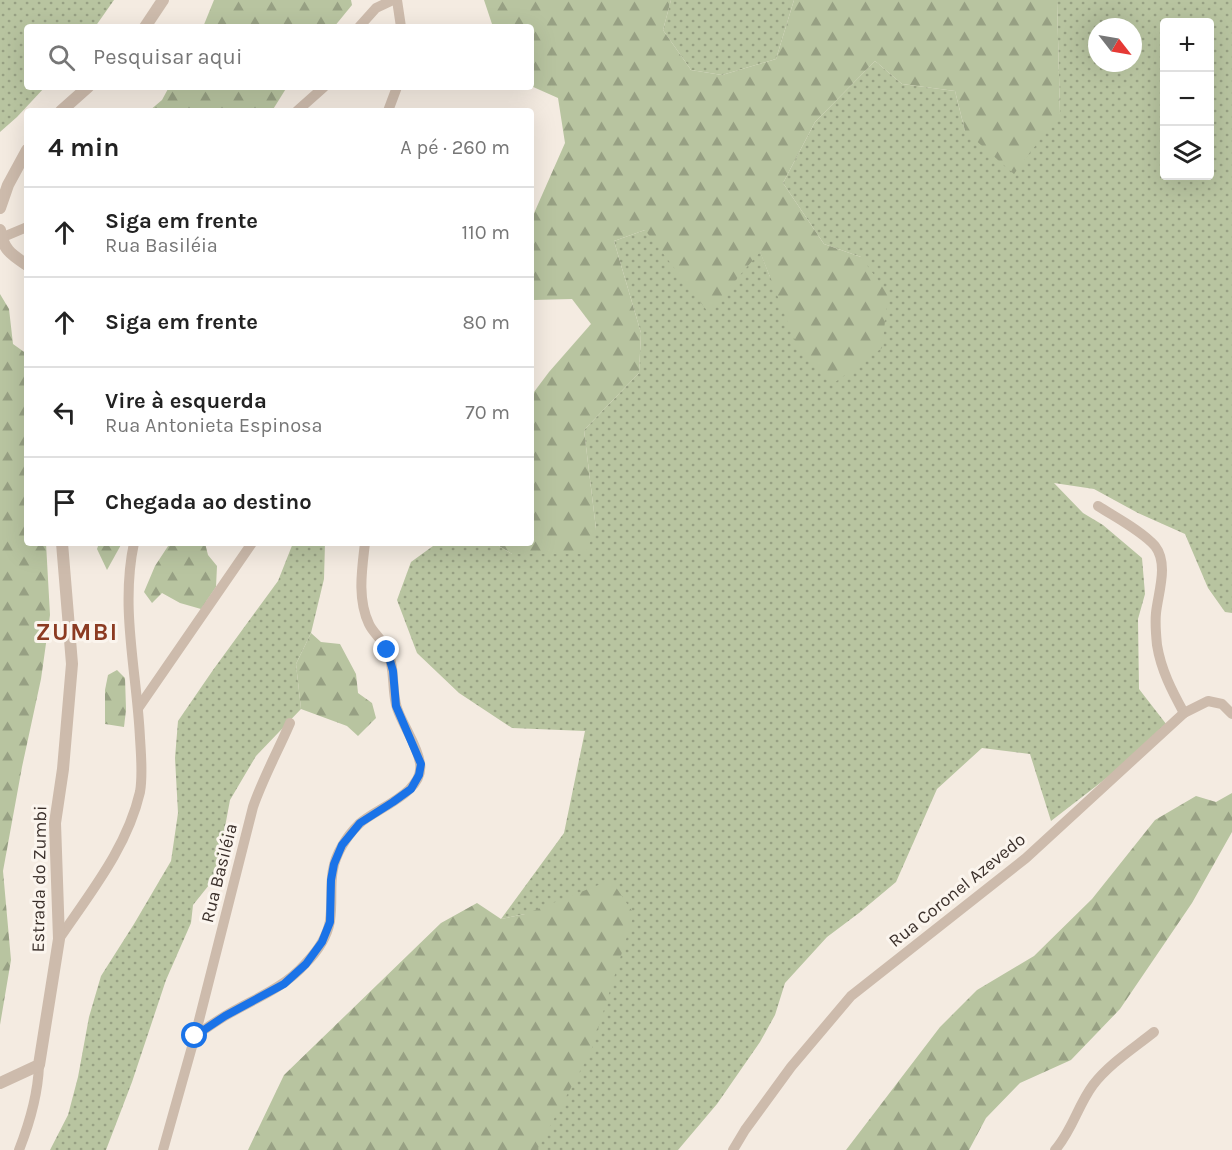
<!DOCTYPE html>
<html lang="pt">
<head>
<meta charset="utf-8">
<style>
	body { margin:0; font-family:Karla,sans-serif; background:#f6f6f6; color:#222 }
	.controls { position:absolute; right:18px; top:18px; display:grid; overflow:hidden; border-radius:6px; box-shadow:0 6px 24px #0002 }
	.controls button { width:54px; height:54px; display:grid; place-items:center; padding:0; border:0; border-bottom:2px solid #e0e0e0; background:#fff; color:#222; font:30px sans-serif }
	.compass { position:absolute; left:1088px; top:18px; width:54px; height:54px; border-radius:50%; background:#fff; box-shadow:0 6px 24px #0002; rotate:121deg }
	.stop { position:absolute; width:18px; height:18px; margin:-14px; border:4px solid #1a73e8; border-radius:50%; background:#fff }
	.stop.end { background:#1a73e8; border-color:#fff; box-shadow:0 2px 6px #0008 }
	.list { margin:0; padding:0; list-style:none }
	h2 { display:flex; justify-content:space-between; align-items:center; height:78px; margin:0; padding:0 24px; font-size:26px }
	h2 small { font-size:20px; font-weight:400; color:#767676 }
	.list li { display:grid; grid-template-columns:39px 1fr auto; gap:18px; align-items:center; box-sizing:border-box; height:90px; padding:0 24px; border-top:2px solid #e0e0e0 }
	.list b { display:block; font-size:22px; white-space:nowrap }
	.list p { margin:0; font-size:20px; white-space:nowrap; color:#767676 }
	.list em { font-size:20px; font-style:normal; color:#767676 }
	.icon { flex:none; width:33px; height:33px; fill:none; stroke:currentColor; stroke-width:2; stroke-linecap:round; stroke-linejoin:round }
	.map { position:relative; flex:none; width:1232px; height:1150px; overflow:hidden }
	.search { position:absolute; background:#fff; box-shadow:0 6px 24px #0002; left:24px; top:24px; width:510px; height:66px; display:flex; align-items:center; gap:15px; box-sizing:border-box; padding:0 21px; border-radius:6px; color:#767676; font-size:22px }
	.panel { position:absolute; background:#fff; box-shadow:0 6px 24px #0002; left:24px; top:108px; width:510px; height:438px; border-radius:6px }
	.map>svg:first-child { display:block }
</style>
</head>
<body>
<div class="map">
<svg width="1232" height="1150" viewBox="0 0 1232 1150">
	<defs>
		<pattern id="grass-dots" width="8" height="8" patternUnits="userSpaceOnUse" patternTransform="scale(1.5)"><rect width="8" height="8" fill="#b8c4a0"/><path d="M2 2h.1M6 6h.1" fill="none" stroke="#97a083" stroke-width="1.8" stroke-linecap="round"/></pattern>
		<pattern id="forest-firs" width="22" height="20" patternUnits="userSpaceOnUse" patternTransform="scale(1.5)"><rect width="22" height="20" fill="#b8c4a0"/><path d="M5 1l3.5 6h-7zM16 11l3.5 6h-7z" fill="#97a083"/></pattern>
	</defs>
	<rect width="100%" height="100%" fill="#f4ebe1"/>
	<!-- grass -->
	<g fill="url(#grass-dots)" fill-rule="evenodd">
		<polygon points="0,0 114,0 95,27 27,27 27,87 45,87 17,117 0,132"/>
		<polygon points="671,0 794,0 776,59 722,75 691,70 663,30"/>
		<path d="M1057 0H1232V613L1225 612 1208 588 1185 534 1138 513 1094 489 1054 483 1083 513 1103 525 1142 558 1145 594 1138 619 1139 689 1170 729 1051 821 1030 754 982 748 937 789 896 882 859 913 827 937 785 983 775 1015 760 1042 717 1104 678 1150H537L525 914 501 919 564 833 585 731 512 728 459 693 417 653 397 600 411 562 433 546 449 543H494L512 554 596 529 584 430 639 373 641 333 614 241 645 230 760 251 770 277 861 257 824 244 783 183 815 122 875 61 902 84 955 91 965 131 1060 113ZM1164 22H1210V176H1164ZM1097 27H1133V63H1097Z"/>
		<polygon points="293,543 325,543 324,579 311,633 296,664 301,709 256,756 230,800 225,827 227,855 213,880 193,905 191,923 166,980 132,1082 106,1150 50,1150 68,1115 78,1077 89,1017 101,976 134,924 171,861 178,813 175,758 178,721 213,670 278,581"/>
	</g>
	<!-- forest -->
	<g fill="url(#forest-firs)">
		<polygon points="214,0 351,0 352,5 334,27 203,27"/>
		<polygon points="484,0 671,0 663,30 691,70 722,75 776,59 794,0 1057,0 1060,113 1014,174 965,131 955,91 902,84 875,61 815,122 783,183 824,244 861,257 888,294 882,348 834,383 800,353 760,252 708,312 645,230 614,241 641,333 639,373 584,430 596,529 585,554 512,554 494,543 531,543 531,396 549,372 591,324 572,299 533,300 531,298 531,220 565,143 558,98 531,86 531,27 493,27"/>
		<polygon points="169,87 287,87 272,111 149,111 162,100"/>
		<polygon points="0,294 9,309 13,344 27,354 27,543 46,543 50,615 41,679 22,767 3,871 11,960 0,1025"/>
		<polygon points="99,543 122,543 107,570 97,549"/>
		<polygon points="170,543 205,543 208,555 217,566 216,587 201,609 180,603 162,593 152,603 144,592 155,566"/>
		<polygon points="311,633 321,642 340,644 356,674 358,693 372,703 376,718 358,736 347,726 301,709 296,664"/>
		<polygon points="117,670 125,678 126,710 124,727 105,724 105,690 108,675"/>
		<polygon points="1232,793 1232,832 1192,903 1120,1009 1071,1060 1020,1083 986,1118 969,1150 846,1150 940,1027 977,990 1034,956 1092,899 1155,820 1196,796 1216,802"/>
		<polygon points="611,880 634,914 591,1051 537,1150 248,1150 284,1075 441,923 477,903 501,919 525,914"/>
	</g>
	<g fill="none" stroke-linecap="round" stroke-linejoin="round">
		<!-- minor -->
		<g stroke="#cdbbac" stroke-width="10">
			<polyline points="397,0 401,27"/>
			<polyline points="359,27 376,8 393,0"/>
			<polyline points="297,111 324,87"/>
			<polyline points="388,111 397,87"/>
			<polyline points="1,238 27,227"/>
			<path d="M1098 506C1115 517 1142 531 1155 546 1169 564 1158 593 1156 613 1155 623 1156 635 1157 645 1161 670 1172 691 1184 713"/>
			<polyline points="139,707 252,543"/>
			<path d="M59 939C90 893 127 848 140 792 143 775 141 755 140 738 137 673 120 608 134 543"/>
			<path d="M195 1036C205 1029 215 1022 225 1016 253 999 283 989 305 964 316 953 327 937 330 921 334 893 326 873 342 846 346 839 353 830 359 824 376 808 425 793 420 763 417 744 403 726 397 708 391 690 396 669 387 650 383 640 373 633 369 624 357 599 362 569 365 543"/>
			<path d="M19 1150C30 1122 38 1095 39 1065"/>
			<path d="M163 1150 195 1036 253 807C263 778 278 751 290 723"/>
			<polyline points="733,1150 745,1130 791,1067 851,996 1026,858 1184,713 1208,701 1222,704 1232,714"/>
			<path d="M1055 1150C1072 1131 1078 1105 1093 1085 1109 1064 1134 1048 1154 1032"/>
		</g>
		<!-- tertiary -->
		<g stroke="#cdbbac" stroke-width="12">
			<polyline points="145,27 163,0"/>
			<polyline points="61,111 88,87"/>
			<polyline points="0,208 8,185 27,150"/>
			<path d="M0 230C3 250 12 255 27 265"/>
			<polyline points="0,1083 39,1065 59,939 55,823 63,769 72,664 62,543"/>
		</g>
	</g>
	<g fill="none" stroke-linecap="round" stroke-linejoin="round">
		<!-- route -->
		<polyline stroke="#1a73e8" stroke-width="8" points="195,1036 225,1016 284,984 306,964 322,942 330,922 331,880 334,864 342,845 360,823 393,802 411,789 419,775 421,764 396,706 393,671 387,650"/>
	</g>
	<g text-anchor="middle" dominant-baseline="central" stroke-width="6" stroke-linejoin="round" paint-order="stroke">
		<!-- street labels -->
		<g font-size="18" fill="#3b302b" stroke="#fbf5ee">
			<text transform="translate(219 873) rotate(-76)">Rua Basiléia</text>
			<text transform="translate(39 879) rotate(-89)">Estrada do Zumbi</text>
			<text transform="translate(957 890) rotate(-39)">Rua Coronel Azevedo</text>
		</g>
		<!-- district labels -->
		<g font-size="24" font-weight="bold" letter-spacing="1.5" fill="#8c3b22" stroke="#fbf5ee">
			<text x="77" y="632">ZUMBI</text>
		</g>
	</g>
</svg>
<div class="controls">
<button>+</button>
<button>−</button>
<button><svg class="icon" aria-label="layers" viewBox="0 0 24 24"><path d="M12 4l9 5-9 5-9-5zM3 14l9 5 9-5"/></svg></button>
</div>
<svg class="compass" viewBox="-18 -18 36 36"><path d="M0-13l5 13h-10z" fill="#e53935"/><path d="M0 13l5-13h-10z" fill="#767676"/></svg>
<div class="stop" style="left:195px;top:1036px"></div>
<div class="stop end" style="left:387px;top:650px"></div>
<div class="search"><svg class="icon" aria-label="search" viewBox="0 0 24 24"><circle cx="10" cy="10" r="6"/><path d="M15 15l6 6"/></svg>Pesquisar aqui</div>
<section class="panel">
<h2>4 min<small>A pé · 260 m</small></h2>
<ul class="list">
<li><svg class="icon" aria-label="ahead" viewBox="0 0 24 24"><path d="M12 20V5M6 11l6-6 6 6"/></svg><div><b>Siga em frente</b><p>Rua Basiléia</p></div><em>110 m</em></li>
<li><svg class="icon" aria-label="ahead" viewBox="0 0 24 24"><path d="M12 20V5M6 11l6-6 6 6"/></svg><div><b>Siga em frente</b></div><em>80 m</em></li>
<li><svg class="icon" aria-label="left" viewBox="0 0 24 24"><path d="M17 20v-9H6M10 6l-5 5 5 5"/></svg><div><b>Vire à esquerda</b><p>Rua Antonieta Espinosa</p></div><em>70 m</em></li>
<li><svg class="icon" aria-label="arrive" viewBox="0 0 24 24"><path d="M6 21V4h12l-3 4 3 4H6"/></svg><div><b>Chegada ao destino</b></div></li>
</ul>
</section>
</div>
</body>
</html>
